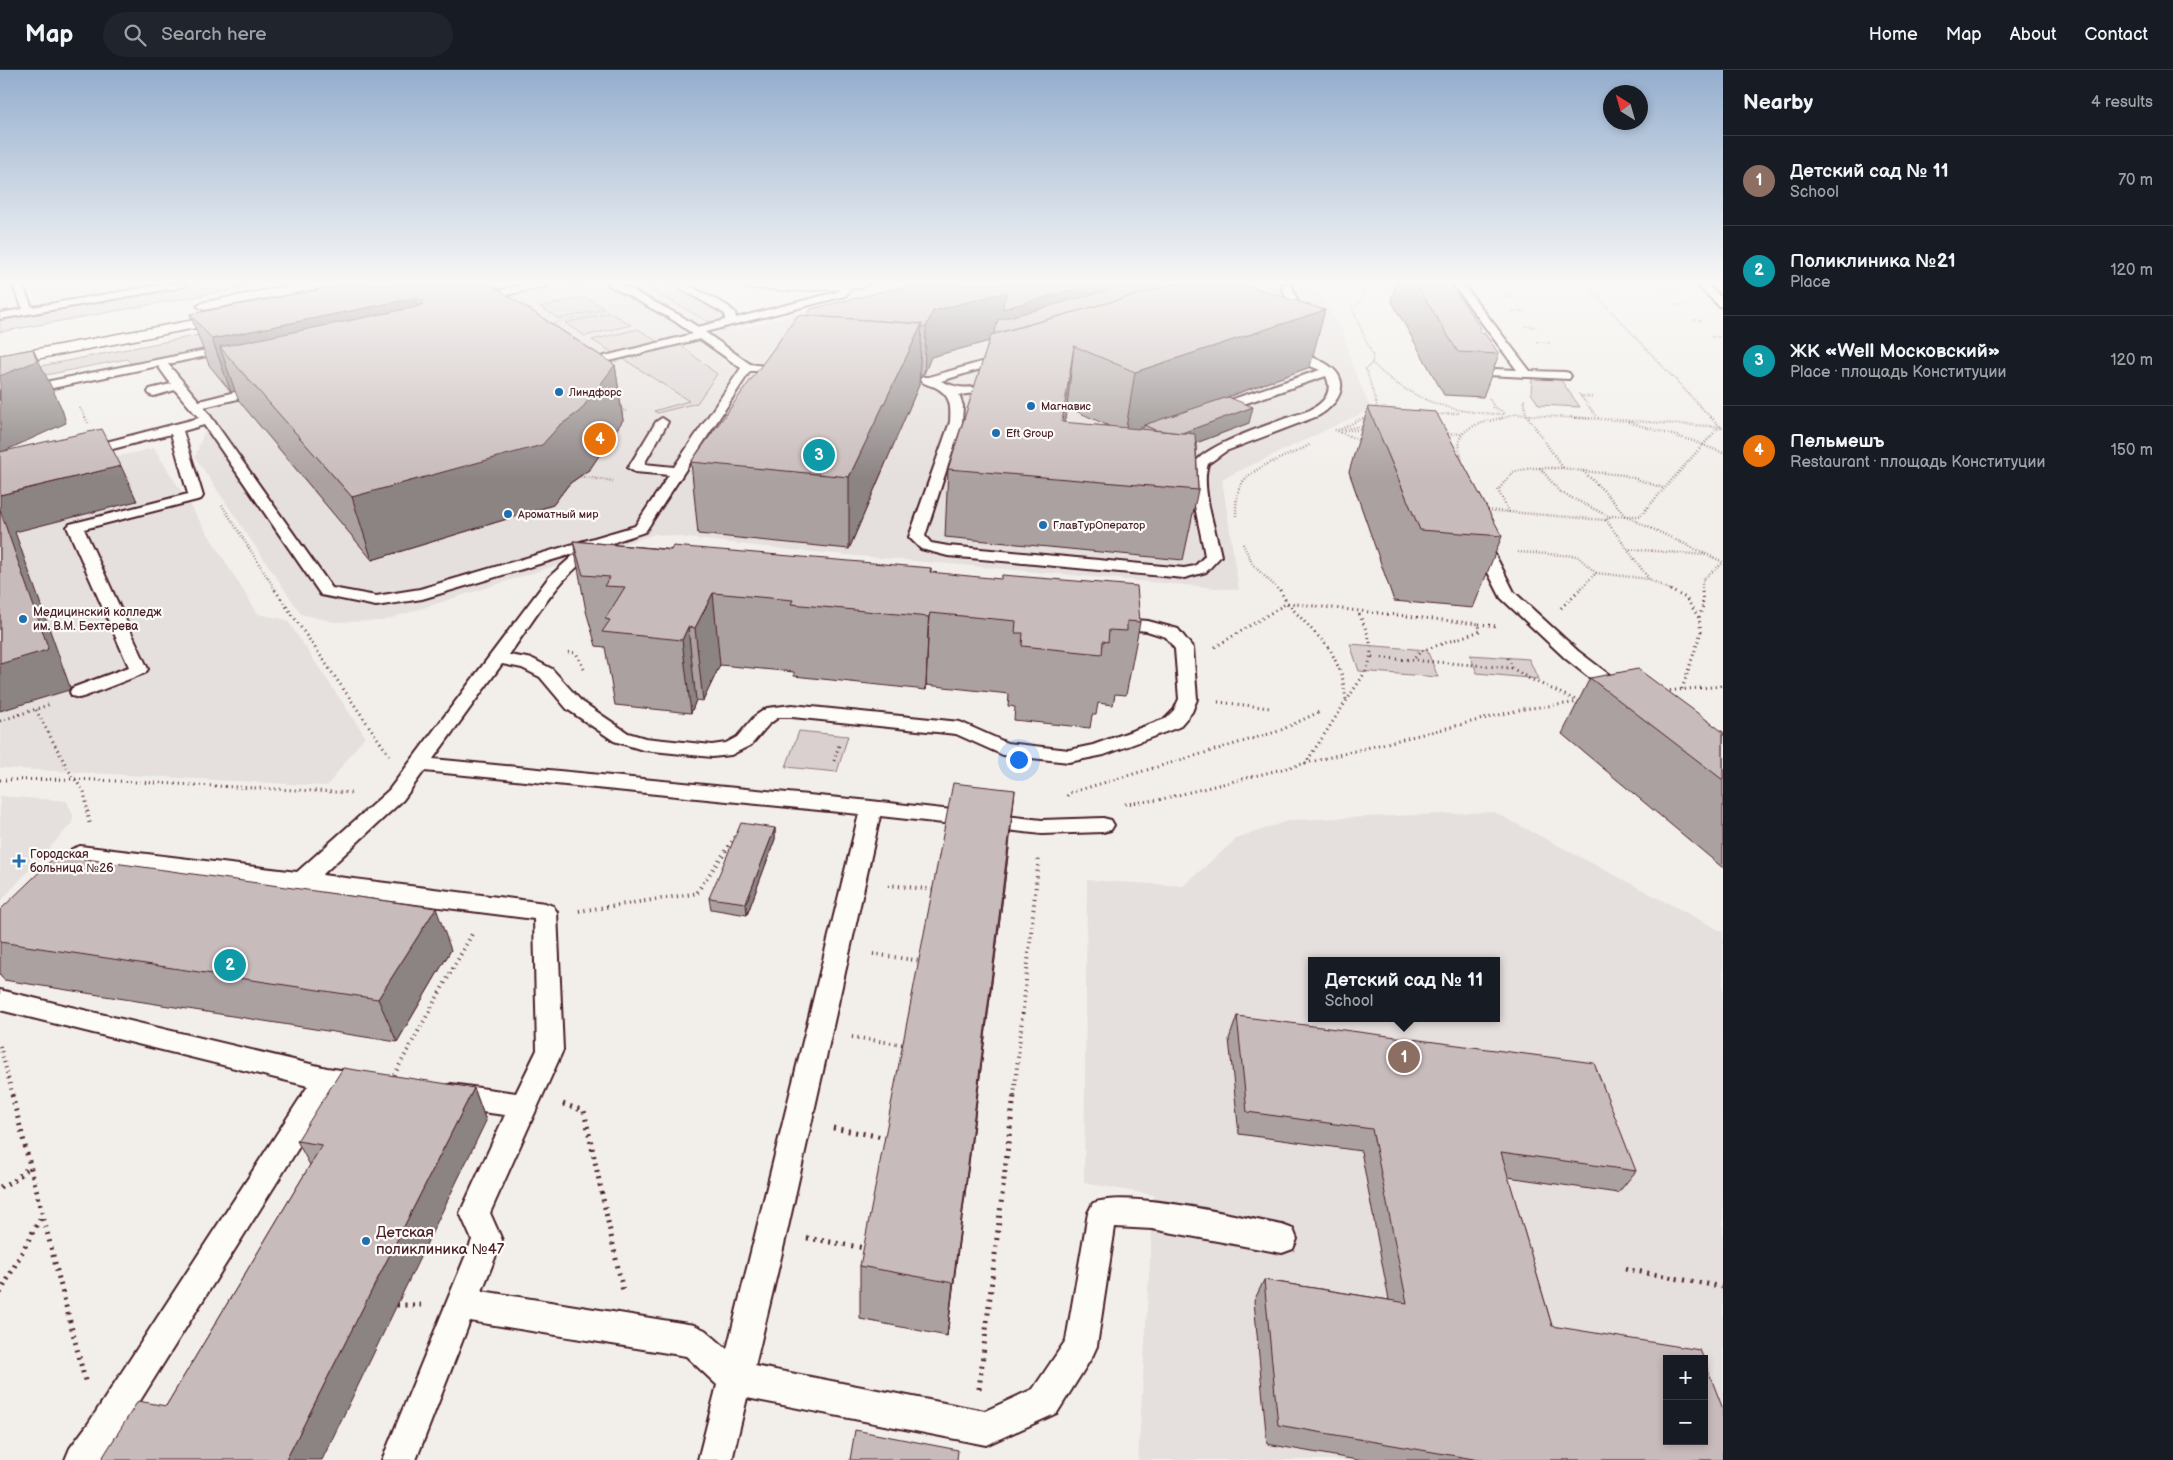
<!DOCTYPE html>
<html lang="en">
<head>
<meta charset="utf-8">
<style>
	body { margin:0; font-family:"Balsamiq Sans",sans-serif; background:#20242c; color:#f1f3f6 }
	.controls { position:absolute; right:15px; bottom:15px; display:grid; overflow:hidden; border-radius:0px; box-shadow:0 2px 8px #0003 }
	.controls button { width:45px; height:45px; display:grid; place-items:center; padding:0; border:0; border-bottom:1px solid #363941; background:#171b24; color:#f1f3f6; font:25px sans-serif }
	.compass { position:absolute; left:1603px; top:15px; width:45px; height:45px; border-radius:50%; background:#171b24; box-shadow:0 2px 8px #0003; rotate:323deg }
	.you { position:absolute; left:1018px; top:689px; width:18px; height:18px; margin:-12px; border:4px solid #fff; border-radius:50%; background:#1a73e8; box-shadow:0 0 0 8px #1a73e833 }
	.badge { display:grid; place-items:center; width:32px; height:32px; border-radius:50%; background:#1f6fb2; color:#fff; font-size:16px; font-weight:700 }
	.pin { position:absolute; translate:-50% -50%; border:2px solid #fff; box-shadow:0 1px 5px #0006 }
	.popup { position:absolute; left:1308px; top:887px; width:192px; height:65px; box-sizing:border-box; display:grid; place-content:center; border-radius:0px; background:#171b24; filter:drop-shadow(0 1px 4px #0005); font-size:16px; white-space:nowrap; color:#9ea1a6 }
	.popup b { font-size:19px; color:#f1f3f6 }
	.popup::after { content:''; position:absolute; left:50%; top:100%; margin-left:-10px; border:10px solid transparent; border-top-color:#171b24 }
	.list { margin:0; padding:0; list-style:none }
	h2 { display:flex; justify-content:space-between; align-items:center; height:65px; margin:0; padding:0 20px; font-size:21px }
	h2 small { font-size:16px; font-weight:400; color:#9ea1a6 }
	.list li { display:grid; grid-template-columns:32px 1fr auto; gap:15px; align-items:center; box-sizing:border-box; height:90px; padding:0 20px; border-top:1px solid #363941 }
	.list b { display:block; font-size:19px; white-space:nowrap }
	.list p { margin:0; font-size:16px; white-space:nowrap; color:#9ea1a6 }
	.list em { font-size:16px; font-style:normal; color:#9ea1a6 }
	.icon { flex:none; width:28px; height:28px; fill:none; stroke:currentColor; stroke-width:2; stroke-linecap:round; stroke-linejoin:round }
	.map { position:relative; flex:none; width:1723px; height:1390px; overflow:hidden }
	header { display:flex; align-items:center; gap:30px; box-sizing:border-box; height:70px; padding:0 25px; background:#171b24; border-bottom:1px solid #363941 }
	header strong { font-size:24px }
	nav { display:flex; gap:28px; margin-inline-start:auto; font-size:18px }
	.search { width:350px; height:45px; background:#20242c; display:flex; align-items:center; gap:12px; box-sizing:border-box; padding:0 18px; border-radius:28px; color:#9ea1a6; font-size:19px }
	main { display:flex }
	aside { flex:1; background:#171b24 }
	.map>svg:first-child { display:block }
</style>
</head>
<body>
<header>
<strong>Map</strong>
<div class="search"><svg class="icon" aria-label="search" viewBox="0 0 24 24"><circle cx="10" cy="10" r="6"/><path d="M15 15l6 6"/></svg>Search here</div>
<nav><a>Home</a><a>Map</a><a>About</a><a>Contact</a></nav>
</header>
<main>
<div class="map">
<svg width="1723" height="1390" viewBox="0 0 1723 1390">
	<rect width="100%" height="100%" fill="#f2efeb"/>
	<filter id="ink" filterUnits="userSpaceOnUse"><feTurbulence type="fractalNoise" baseFrequency=".02" numOctaves="2"/><feDisplacementMap in="SourceGraphic" scale="10" xChannelSelector="R" yChannelSelector="G"/><feConvolveMatrix kernelMatrix="1 2 1 2 8 2 1 2 1" color-interpolation-filters="sRGB"/></filter>
	<g filter="url(#ink)">
		<!-- built -->
		<g fill="#e5dfdd" fill-rule="evenodd">
			<polygon points="35,214 143,214 45,231"/>
			<polygon points="518,214 647,214 734,260 920,214 1325,214 1315,218 1342,259 1353,298 1371,339 1222,409 1239,520 792,480 655,464 382,551 334,552 301,544 195,387 208,351 159,287"/>
			<polygon points="154,378 258,544 287,550 365,666 327,716 0,698 0,414"/>
			<polygon points="0,726 67,731 73,745 72,753 0,832"/>
			<path d="M1494 742 1723 862V1390H1138L1154 1125 1084 1113 1087 810 1183 816 1236 769 1290 750ZM1312 891H1496V948H1312ZM1667 1289H1704V1371H1667Z"/>
		</g>
		<!-- green -->
		<g fill="#d9d0cf" stroke="#92787d">
			<polygon points="201,214 264,214 0,262 0,250"/>
			<polygon points="640,214 680,214 731,240 730,248 716,251 707,251"/>
			<polygon points="585,227 605,239 559,249 540,237"/>
			<polygon points="611,243 631,255 585,266 565,253"/>
			<polygon points="306,244 309,258 131,294 127,289 0,314 0,304"/>
			<polygon points="638,259 660,273 615,284 592,270"/>
			<polygon points="679,274 717,304 697,333 657,343 654,341 689,331 622,288"/>
			<polygon points="1532,308 1560,309 1580,337 1539,335 1531,323"/>
			<polygon points="1350,574 1427,580 1438,607 1359,601"/>
			<polygon points="1470,585 1529,589 1538,609 1477,603"/>
			<polygon points="799,661 848,666 837,702 786,697"/>
		</g>
		<g fill="none" stroke-linecap="round" stroke-linejoin="round">
			<!-- lane casing -->
			<g stroke="#4a1f2b" stroke-width="4">
				<g id="lane">
					<polygon points="12,214 22,214 32,237 165,214 187,214 182,217 0,249 0,243 23,239"/>
					<polygon points="529,214 549,214 544,217 477,231 472,228 477,225"/>
					<path d="M607 214H620L681 246 698 257 725 250V244L673 214H686L728 236 735 243 736 248 837 222 845 214H853L854 216 845 226 705 262 750 294 764 296 766 298 760 301H750L645 462C637 465 628 467 620 470 568 489 539 543 509 585L533 589 552 599 581 631 628 663 645 668 712 675 726 673 737 667 755 646 767 638 792 635 960 652 1007 673 1069 680 1093 675 1165 649 1174 640 1179 629 1175 579 1166 567 1147 561 1106 557 1103 553 1106 549 1112 548 1148 551 1178 559 1193 578 1197 629 1192 642 1179 657 1104 685 1069 692 1003 685 956 664 792 647H779L769 654 751 675 731 685 712 687 643 680 614 671 567 639 540 607 522 598 502 594 433 689 871 731 1042 750 1103 748 1111 750 1114 755 1111 760 1103 762 1042 764 880 746 787 1162 755 1296 985 1341 1033 1319 1066 1270 1088 1143 1093 1133C1129 1119 1240 1147 1282 1155L1293 1159 1297 1169 1293 1179 1282 1183 1152 1159 1115 1157 1097 1276 1092 1287 1057 1343 986 1375 747 1328 732 1390H698L717 1315 686 1286 470 1251 416 1390H382L472 1170 460 1143 505 1045 451 1038 441 1034 438 1026 441 1018 451 1014 516 1023 537 980 534 849 85 792C75 804 68 819 51 814L48 808 72 779 80 776 297 802 389 720 549 507 576 483 422 529 376 536 321 525 204 355 183 361 203 426 201 429 84 459 148 599 145 603 86 626 79 628 72 626 70 622 72 618 129 597 67 457 70 454 188 424 171 364 97 383 85 389 78 385 87 377 199 348 175 320 154 326 150 325 148 322 150 319 171 314 158 296 0 329V321L231 275 235 276 237 278 235 280 168 294 199 331 263 315 267 316 269 319 267 322 204 337 332 518 376 526 420 519 635 456 669 405 635 402 628 398 656 352 662 348 668 352 644 394 674 397 741 298 700 269 593 295 589 294 587 292 589 290 693 264 673 250ZM424 701 859 744 727 1279 705 1260 694 1255 482 1221 502 1170 490 1143 563 980 557 842 553 836 545 833 322 805 403 730Z"/>
					<polygon points="1281,214 1291,214 1306,254 1305,256 1301,257 1296,254"/>
					<polygon points="1453,214 1463,214 1530,301 1565,302 1569,303 1571,306 1569,309 1468,304 1466,302 1472,298 1517,300"/>
					<polygon points="1696,214 1707,214 1723,229 1723,237 1719,236"/>
					<path d="M1287 280C1301 283 1319 288 1331 297 1352 314 1337 335 1318 346L1226 381 1208 394C1200 418 1216 461 1221 486L1206 502 1184 508 948 486 921 479 909 467 950 352C951 336 951 325 935 317 929 315 924 314 920 310L922 307H929L1006 285 1010 286 1012 288 1010 290 941 311C965 322 974 317 999 312L1005 316 999 320 959 325 963 336 962 352 925 466 931 473 948 476 1184 498 1195 496 1205 486C1202 466 1187 413 1194 395 1202 374 1286 349 1310 340 1323 333 1334 323 1326 306L1217 343H1209L1207 340 1209 337 1320 300 1283 285 1281 283 1283 281Z"/>
					<polygon points="1479,464 1484,466 1487,469 1514,522 1578,581 1628,619 1630,623 1628,627 1621,629 1614,627 1566,589 1501,528 1471,469 1474,466"/>
					<polygon points="0,920 327,998 361,1003 370,1006 374,1014 370,1022 361,1025 334,1021 103,1390 65,1390 70,1378 88,1354 308,1016 0,940"/>
				</g>
			</g>
			<!-- secondary casing -->
			<g stroke="#4a1f2b" stroke-width="3">
				<polygon id="secondary" points="737,214 868,214 861,218 797,221 744,218"/>
			</g>
			<!-- primary casing -->
			<g stroke="#4a1f2b" stroke-width="3">
				<g id="primary">
					<polygon points="298,214 327,214 320,218 204,240 197,236 204,232"/>
					<polygon points="232,243 237,244 239,247 237,250 0,296 0,286"/>
				</g>
			</g>
			<!-- path-far4 -->
			<g stroke="#4a1f2b" stroke-width="2" stroke-dasharray="0.5 2" stroke-linecap="butt">
				<polyline points="1368,214 1360,232 1352,238 1373,286 1372,293 1366,299 1376,332 1377,337 1373,341"/>
				<polyline points="1586,214 1712,349"/>
				<polyline points="1649,214 1677,220"/>
				<polyline points="570,217 586,219"/>
				<polyline points="1502,227 1513,227"/>
				<polyline points="1676,235 1685,236"/>
				<polyline points="1513,241 1525,242"/>
				<polyline points="1693,250 1702,251"/>
				<polyline points="550,254 609,241"/>
				<polyline points="1525,256 1537,257"/>
				<polyline points="1711,267 1723,267"/>
				<polyline points="1537,272 1550,273"/>
				<path d="M1372 293C1411 331 1453 344 1506 344"/>
				<polyline points="1579,324 1598,348"/>
				<polyline points="1581,326 1593,327"/>
				<polyline points="1489,328 1494,337 1505,343"/>
				<polyline points="1524,330 1526,344 1529,349"/>
				<polyline points="619,337 627,342"/>
				<polyline points="80,338 86,349"/>
				<polyline points="1436,345 1459,343"/>
				<polyline points="1363,349 1369,345"/>
				<polyline points="1500,349 1516,344 1591,349"/>
			</g>
			<!-- path-far3 -->
			<g stroke="#4a1f2b" stroke-width="2.5" stroke-dasharray="0.5 2.5" stroke-linecap="butt">
				<polyline points="85,347 89,355"/>
				<polyline points="1571,347 1723,357"/>
				<polyline points="1711,347 1723,360"/>
				<polyline points="1628,352 1693,371 1723,383"/>
				<polyline points="1349,358 1365,356"/>
				<polyline points="1341,359 1365,347"/>
				<polyline points="1335,360 1361,371"/>
				<polyline points="1338,360 1364,360"/>
				<polyline points="1445,363 1462,364"/>
				<path d="M1462 392C1461 385 1458 375 1460 369 1464 354 1492 351 1504 347"/>
				<polyline points="1540,398 1560,422 1610,447"/>
				<polyline points="1563,398 1583,401 1608,425 1625,446 1723,492"/>
				<polyline points="1583,401 1624,405 1663,418"/>
				<polyline points="577,406 613,411"/>
				<polyline points="222,435 276,521"/>
				<polyline points="1485,440 1606,450 1611,446 1640,446 1719,357"/>
				<polyline points="1509,442 1498,420 1513,402 1531,398 1563,398 1528,347"/>
				<path d="M1236 446C1236 436 1236 425 1241 415 1250 396 1292 386 1311 374"/>
				<polyline points="1606,450 1649,509"/>
				<polyline points="1243,474 1253,495 1280,521"/>
				<polyline points="1627,479 1706,485"/>
				<polyline points="1518,482 1577,486 1596,503 1578,521"/>
				<polyline points="1596,503 1649,509 1672,521"/>
				<polyline points="1702,521 1702,510 1723,493"/>
			</g>
			<!-- path-far2 -->
			<g stroke="#4a1f2b" stroke-width="3" stroke-dasharray="1 4" stroke-linecap="butt">
				<polyline points="275,520 389,685"/>
				<polyline points="1280,520 1287,533 1330,579 1342,605 1346,630"/>
				<polyline points="1670,520 1686,528 1699,548"/>
				<polyline points="1561,538 1579,520"/>
				<polyline points="1479,554 1496,556"/>
				<polyline points="1215,577 1287,533 1479,554 1480,561 1421,581 1413,590"/>
				<polyline points="568,582 576,583 585,601"/>
				<polyline points="1372,587 1512,598"/>
				<polyline points="1508,588 1512,598 1528,608 1580,632"/>
				<polyline points="1682,619 1701,562 1699,548 1703,536 1702,520"/>
				<polyline points="1665,621 1723,616"/>
				<polyline points="1218,632 1270,638"/>
				<polyline points="36,640 69,701 84,722 88,742"/>
				<polyline points="0,651 51,634"/>
				<polyline points="834,691 839,675"/>
				<path d="M1305 694 1366 601C1377 576 1367 564 1358 541"/>
				<polyline points="0,710 76,709 353,723"/>
				<polyline points="1067,726 1069,723 1279,661 1319,642"/>
				<polyline points="1125,734 1158,730 1523,639 1581,632"/>
			</g>
			<!-- path-far1 -->
			<g stroke="#4a1f2b" stroke-width="4" stroke-dasharray="1 4.5" stroke-linecap="butt">
				<polyline points="87,741 90,755"/>
				<polyline points="888,815 936,820"/>
				<polyline points="697,822 736,766"/>
				<polyline points="579,841 699,823"/>
				<polyline points="873,884 921,891"/>
				<polyline points="852,967 905,975"/>
				<polyline points="0,976 13,1026"/>
				<polyline points="394,1005 472,864"/>
				<polyline points="1014,1026 1039,786"/>
			</g>
			<!-- path -->
			<g stroke="#4a1f2b" stroke-width="5" stroke-dasharray="2 5.5" stroke-linecap="butt">
				<polyline points="12,1025 86,1314"/>
				<polyline points="563,1034 584,1041 623,1221"/>
				<polyline points="833,1058 888,1068"/>
				<polyline points="0,1117 15,1110 30,1096"/>
				<polyline points="807,1168 865,1178"/>
				<polyline points="1625,1199 1723,1217"/>
				<polyline points="0,1223 42,1145"/>
				<polyline points="397,1235 421,1235"/>
				<polyline points="979,1319 1014,1025"/>
			</g>
			<!-- lane -->
			<use href="#lane" fill="#fdfcf7" fill-rule="evenodd"/>
			<!-- secondary -->
			<use href="#secondary" fill="#fdfcf7" fill-rule="evenodd"/>
			<!-- primary -->
			<use href="#primary" fill="#fdfcf7" fill-rule="evenodd"/>
		</g>
		<!-- wall -->
		<g fill="#aca1a1" stroke="#4a1f2b" fill-rule="evenodd">
			<polygon points="490,214 615,295 623,350 590,399 569,414 553,435 372,490 239,331 235,321 231,322 209,295 190,244"/>
			<path d="M914 214H1243L1310 297 1225 328 1249 353 1196 373 1198 420 1183 490 945 467 948 399 989 271 931 287 924 304H920L919 315 849 479 698 464 691 392 807 246ZM1067 337 1109 356 1064 353Z"/>
			<polygon points="1396,214 1450,214 1479,262 1499,284 1483,327 1444,325 1391,230"/>
			<polygon points="1368,337 1502,466 1473,538 1394,531 1349,402"/>
			<polygon points="573,471 931,502 1140,552 1126,625 1115,624 1113,635 1098,633 1096,645 1092,645 1090,658 1014,650 1015,637 1008,636 1009,624 926,615 926,620 794,606 794,602 720,595 703,631 696,630 691,643 615,635 605,577 596,576 586,541"/>
			<polygon points="1590,608 1723,662 1723,798 1562,664"/>
			<polygon points="775,758 775,769 747,845 711,839 709,828"/>
			<polygon points="1009,778 947,1266 860,1249 860,1196"/>
			<polygon points="0,840 451,880 397,972 4,910 0,904"/>
			<polygon points="1237,946 1636,1101 1618,1123 1508,1107 1552,1256 1723,1390 1357,1390 1267,1374 1254,1231 1264,1210 1389,1230 1361,1081 1239,1064 1229,969"/>
			<polygon points="474,1018 486,1051 166,1336 310,1095 297,1071"/>
		</g>
		<!-- shaded-wall -->
		<g fill="#8c8383" stroke="#4a1f2b">
			<polygon points="1094,214 1118,214 1115,232 1074,276 1067,337 1056,408 993,270 931,287 924,304 926,257 933,241 1007,222"/>
			<polygon points="415,228 428,278 220,277 235,321 231,322 212,269"/>
			<polygon points="1325,240 1310,297 1147,356 1144,355 1144,357 1125,364 1135,302"/>
			<polygon points="922,254 919,315 849,479 849,407"/>
			<polygon points="33,279 62,339 66,353 0,383 0,306"/>
			<polygon points="615,295 623,350 590,399 569,414 553,435 372,490 352,427"/>
			<polygon points="1253,337 1249,353 1167,384 1170,367"/>
			<polygon points="121,396 137,431 15,462 70,617 69,620 0,641 0,425"/>
			<polygon points="931,498 926,615 926,620 930,502"/>
			<polygon points="713,523 720,595 703,631 695,558"/>
			<polygon points="688,557 696,630 691,643 682,570"/>
			<polygon points="1015,720 1009,778 947,1266 953,1213"/>
			<polygon points="775,758 775,769 747,845 746,833"/>
			<polygon points="436,838 451,880 397,972 378,929"/>
			<polygon points="474,1018 486,1051 322,1390 286,1390"/>
		</g>
		<!-- building -->
		<g fill="#c8bbbb" stroke="#4a1f2b">
			<polygon points="348,214 490,214 615,295 580,341 559,356 542,375 352,427 220,277 416,237 423,234 423,231 415,228 212,269 190,244"/>
			<polygon points="914,214 1094,214 1002,239 1007,222 933,241 926,257 921,257 922,254 807,246 811,239"/>
			<polygon points="1125,214 1176,214 994,264 998,250 1124,216"/>
			<polygon points="1176,214 1243,214 1325,240 1135,302 1074,276 1062,352 1195,364 1198,420 948,399 991,265"/>
			<polygon points="1416,214 1450,214 1481,258 1479,262 1485,264 1499,284 1458,282"/>
			<polygon points="798,245 922,254 849,407 691,392"/>
			<polygon points="33,279 37,291 0,306 0,285"/>
			<polygon points="1228,327 1253,337 1182,363 1155,360 1144,355"/>
			<polygon points="1368,337 1436,342 1502,466 1420,460"/>
			<polygon points="102,359 121,396 0,425 0,382"/>
			<polygon points="0,440 48,577 47,580 0,594"/>
			<polygon points="573,471 671,480 673,476 931,498 930,502 969,506 1001,509 1002,505 1137,516 1140,552 1127,551 1127,561 1109,560 1108,572 1103,571 1102,584 1022,576 1023,563 1015,563 1016,551 930,543 929,547 791,534 793,530 713,523 695,558 688,557 682,570 602,562 610,550 605,549 625,517 604,516 610,507 583,505"/>
			<polygon points="1638,599 1723,662 1723,710 1590,608"/>
			<polygon points="953,713 1015,720 953,1213 860,1196"/>
			<polygon points="741,753 775,758 746,833 709,828"/>
			<polygon points="57,785 436,838 378,929 0,872 0,840"/>
			<polygon points="1237,946 1594,993 1636,1101 1501,1082 1552,1256 1700,1280 1704,1289 1667,1289 1667,1371 1704,1371 1704,1290 1723,1339 1723,1390 1479,1390 1278,1355 1264,1210 1407,1233 1372,1059 1247,1042"/>
			<polygon points="343,998 474,1018 286,1390 101,1390 138,1331 166,1336 322,1075 297,1071"/>
			<polygon points="855,1360 958,1380 957,1390 850,1390"/>
		</g>
	</g>
	<!-- sky -->
	<linearGradient id="sky" x2="0" y2="1"><stop stop-color="#94aece"/><stop offset="0.52" stop-color="#f9f8f6"/><stop offset="1" stop-color="#f9f8f6" stop-opacity="0"/></linearGradient>
	<rect width="1723" height="409" fill="url(#sky)"/>
	<!-- markers -->
	<g fill="#1f6fb2" stroke="#fdfcf7" stroke-width="2">
		<circle cx="559" cy="322" r="5"/>
		<circle cx="1031" cy="336" r="5"/>
		<circle cx="996" cy="363" r="5"/>
		<circle cx="508" cy="444" r="5"/>
		<circle cx="1043" cy="455" r="5"/>
		<circle cx="23" cy="549" r="5"/>
		<path d="M16.5 783.5h5v5h5v5h-5v5h-5v-5h-5v-5h5z"/>
		<circle cx="366" cy="1171" r="5"/>
	</g>
	<g text-anchor="middle" dominant-baseline="central" stroke-width="4.5" stroke-linejoin="round" paint-order="stroke">
		<!-- far-poi labels -->
		<g font-size="11" fill="#4a1f2b" stroke="#fdfcf7" text-anchor="start">
			<text x="569" y="322">Линдфорс</text>
			<text x="1041" y="336">Магнавис</text>
			<text x="1006" y="363">Eft Group</text>
			<text x="518" y="444">Ароматный мир</text>
			<text x="1053" y="455">ГлавТурОператор</text>
		</g>
		<!-- poi labels -->
		<g font-size="12" fill="#4a1f2b" stroke="#fdfcf7" text-anchor="start">
			<text x="33" y="542">Медицинский колледж<tspan x="33" dy="14">им. В.М. Бехтерева</tspan></text>
			<text x="30" y="784">Городская<tspan x="30" dy="14">больница №26</tspan></text>
		</g>
		<!-- near-poi labels -->
		<g font-size="15" fill="#4a1f2b" stroke="#fdfcf7" text-anchor="start">
			<text x="376" y="1162">Детская<tspan x="376" dy="17">поликлиника №47</tspan></text>
		</g>
	</g>
</svg>
<div class="controls">
<button>+</button>
<button>−</button>
</div>
<svg class="compass" viewBox="-18 -18 36 36"><path d="M0-13l5 13h-10z" fill="#e53935"/><path d="M0 13l5-13h-10z" fill="#9ea1a6"/></svg>
<div class="you"></div>
<div class="pin badge" style="left:1404px;top:987px;background:#8d6e63">1</div>
<div class="popup"><b>Детский сад № 11</b>School</div>
<div class="pin badge" style="left:230px;top:895px;background:#0f9aa8">2</div>
<div class="pin badge" style="left:819px;top:385px;background:#0f9aa8">3</div>
<div class="pin badge" style="left:600px;top:369px;background:#e8710a">4</div>
</div>
<aside>
<h2>Nearby<small>4 results</small></h2>
<ul class="list">
<li><span class="badge" style="background:#8d6e63">1</span><div><b>Детский сад № 11</b><p>School</p></div><em>70 m</em></li>
<li><span class="badge" style="background:#0f9aa8">2</span><div><b>Поликлиника №21</b><p>Place</p></div><em>120 m</em></li>
<li><span class="badge" style="background:#0f9aa8">3</span><div><b>ЖК «Well Московский»</b><p>Place · площадь Конституции</p></div><em>120 m</em></li>
<li><span class="badge" style="background:#e8710a">4</span><div><b>Пельмешъ</b><p>Restaurant · площадь Конституции</p></div><em>150 m</em></li>
</ul>
</aside>
</main>
</body>
</html>
